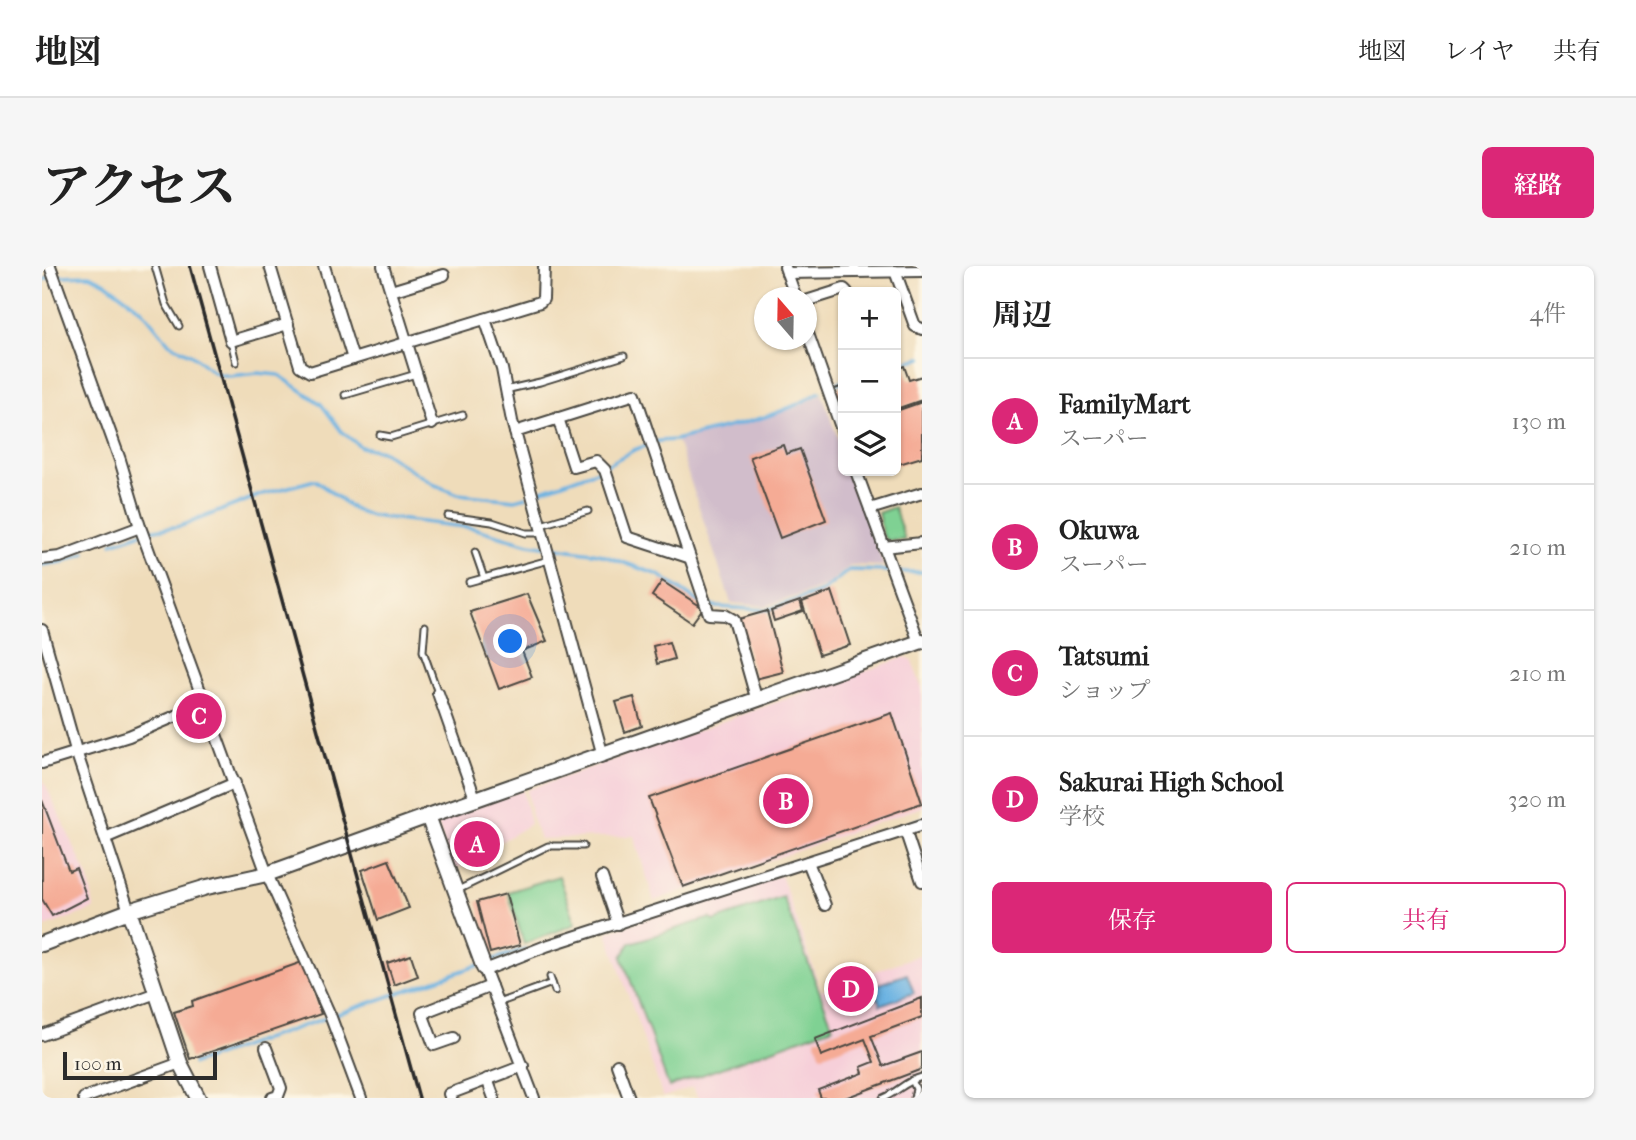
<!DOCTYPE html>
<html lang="ja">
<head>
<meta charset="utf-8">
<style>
	body { margin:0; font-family:"IM FELL French Canon","Noto Serif JP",serif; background:#f6f6f6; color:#222 }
	.controls { position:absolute; right:21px; top:21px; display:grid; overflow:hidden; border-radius:10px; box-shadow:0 2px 5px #0004 }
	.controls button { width:63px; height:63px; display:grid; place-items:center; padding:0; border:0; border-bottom:2px solid #e0e0e0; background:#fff; color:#222; font:35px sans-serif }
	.compass { position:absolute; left:712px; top:21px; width:63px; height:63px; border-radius:50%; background:#fff; box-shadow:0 2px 5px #0004; rotate:340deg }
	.scale { position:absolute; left:21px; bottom:18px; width:154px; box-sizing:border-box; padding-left:7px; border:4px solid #2b2b2b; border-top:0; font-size:19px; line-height:24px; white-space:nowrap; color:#2b2b2b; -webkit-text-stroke:5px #fcf5e5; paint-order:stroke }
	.you { position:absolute; left:469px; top:376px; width:24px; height:24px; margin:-18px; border:5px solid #fff; border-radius:50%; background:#1a73e8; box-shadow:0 0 0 10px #1a73e833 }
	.badge { display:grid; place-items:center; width:46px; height:46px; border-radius:50%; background:#db2777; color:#fff; font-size:23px; font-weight:700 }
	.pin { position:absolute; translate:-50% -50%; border:4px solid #fff; box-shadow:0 2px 7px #0006 }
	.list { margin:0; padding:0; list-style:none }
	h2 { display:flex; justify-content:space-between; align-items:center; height:91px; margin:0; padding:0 28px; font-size:30px }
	h2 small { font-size:23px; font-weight:400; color:#767676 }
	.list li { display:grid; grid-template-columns:46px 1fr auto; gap:21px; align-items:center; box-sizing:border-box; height:126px; padding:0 28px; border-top:2px solid #e0e0e0 }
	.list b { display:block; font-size:26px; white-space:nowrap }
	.list p { margin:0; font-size:23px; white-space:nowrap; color:#767676 }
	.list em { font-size:23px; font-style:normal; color:#767676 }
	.actions { display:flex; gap:14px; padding:21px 28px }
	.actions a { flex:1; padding:16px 0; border:2px solid #db2777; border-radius:10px; text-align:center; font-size:24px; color:#db2777 }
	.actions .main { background:#db2777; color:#fff }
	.icon { flex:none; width:38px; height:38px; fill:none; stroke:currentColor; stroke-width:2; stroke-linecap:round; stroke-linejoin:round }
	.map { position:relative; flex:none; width:880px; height:832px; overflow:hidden; border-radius:10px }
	header { display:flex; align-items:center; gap:42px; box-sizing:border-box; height:98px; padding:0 35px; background:#fff; border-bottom:2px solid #e0e0e0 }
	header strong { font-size:33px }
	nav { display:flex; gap:38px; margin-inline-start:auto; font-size:24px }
	.intro { display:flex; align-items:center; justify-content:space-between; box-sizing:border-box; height:168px; padding:0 42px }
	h1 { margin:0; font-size:49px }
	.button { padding:18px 32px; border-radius:10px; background:#db2777; color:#fff; font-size:24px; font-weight:700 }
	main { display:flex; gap:42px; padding:0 42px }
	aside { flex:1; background:#fff; border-radius:10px; box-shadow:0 2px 5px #0004 }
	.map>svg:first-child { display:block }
</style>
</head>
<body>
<header>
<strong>地図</strong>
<nav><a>地図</a><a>レイヤ</a><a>共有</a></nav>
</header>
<div class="intro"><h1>アクセス</h1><a class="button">経路</a></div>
<main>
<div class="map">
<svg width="880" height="832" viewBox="0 0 880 832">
	<rect width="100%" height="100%" fill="#fcf5e5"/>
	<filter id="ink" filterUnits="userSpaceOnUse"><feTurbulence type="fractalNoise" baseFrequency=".0143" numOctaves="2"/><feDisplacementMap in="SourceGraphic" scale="14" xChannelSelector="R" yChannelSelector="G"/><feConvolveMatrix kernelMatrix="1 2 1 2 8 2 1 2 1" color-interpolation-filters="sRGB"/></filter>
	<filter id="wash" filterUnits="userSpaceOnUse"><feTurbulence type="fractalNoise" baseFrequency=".00686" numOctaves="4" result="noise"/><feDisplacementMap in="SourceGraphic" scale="28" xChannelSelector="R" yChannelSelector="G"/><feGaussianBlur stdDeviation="1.57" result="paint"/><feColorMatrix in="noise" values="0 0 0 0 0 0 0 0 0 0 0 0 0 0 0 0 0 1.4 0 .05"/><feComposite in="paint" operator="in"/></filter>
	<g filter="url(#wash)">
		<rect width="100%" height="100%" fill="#efdcba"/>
		<!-- built -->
		<g fill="#f6cfd9">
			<polygon points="863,391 869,393 880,422 880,541 612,635 592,570 498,573 489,550 485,524"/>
			<polygon points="0,511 47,613 52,643 0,662"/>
			<polygon points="481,524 488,558 410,606 395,555"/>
			<polygon points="739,609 779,725 880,688 880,732 773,773 780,789 823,773 832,796 819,801 821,807 779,832 656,832 651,821 621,831 565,666"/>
			<polygon points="880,751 880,786 841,800 829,770"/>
			<polygon points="880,803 880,832 803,832"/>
		</g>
		<!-- industrial -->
		<polygon fill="#d1bdcb" points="780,128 801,187 801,205 808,205 842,300 809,299 782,321 724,340 689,337 635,175 753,142"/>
		<!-- green -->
		<g fill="#7fd193" stroke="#557e5f" stroke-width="2">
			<polygon points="852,241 863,274 847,275 841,270 836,247"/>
			<polygon points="517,610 534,658 482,678 466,626"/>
			<polygon points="741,631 791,761 627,821 580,691 588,677 668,652 672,655"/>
		</g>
		<!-- water -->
		<polygon fill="#6ab2e2" stroke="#4a6e86" stroke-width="2" points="865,708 872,727 838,739 831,720"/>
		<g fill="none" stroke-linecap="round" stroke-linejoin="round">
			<!-- stream -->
			<g stroke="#6ab2e2" stroke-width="3.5">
				<polyline points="18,10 48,9 64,17 101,45 127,77 150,89 172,107 187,110 216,107 237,109 279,138 300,166 319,181 340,185 393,219 416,228 473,234 484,231"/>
				<polyline points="0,14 8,12"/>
				<polyline points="854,98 880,92"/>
				<polyline points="793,118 801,115"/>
				<path d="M495 226 554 205 592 184 617 175 633 174C681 161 736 153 778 126"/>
				<polyline points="70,277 106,265 139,260 221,228 273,214 311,243 329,250 431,262 487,278 557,288 617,309 655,335 676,341 725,344 781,325 807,304 847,305"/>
				<polyline points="0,299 20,296 43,287"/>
				<polyline points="854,306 880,306"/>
				<polyline points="866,558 880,553"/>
				<polyline points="444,696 483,683"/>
				<polyline points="151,798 437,699"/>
			</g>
		</g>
		<g id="blocks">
			<!-- building -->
			<g fill="#f5ab95">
				<polygon points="862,100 867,114 880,110 880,134 854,143 854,103"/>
				<polygon points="801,120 801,157 790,124"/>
				<polygon points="880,136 880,191 854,199 854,145"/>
				<polygon points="741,179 744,188 758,183 784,254 738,272 708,191"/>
				<polygon points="620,315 661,342 650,357 610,330"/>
				<polygon points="790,325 808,379 777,389 760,336"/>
				<polygon points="485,328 505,375 480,385 490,411 457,423 428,346"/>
				<polygon points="758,335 761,345 732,355 729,345"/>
				<polygon points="725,345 741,406 713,413 697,353"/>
				<polygon points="627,376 632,393 615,398 611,380"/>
				<polygon points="592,431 600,460 583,466 574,436"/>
				<polygon points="850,447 880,537 641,621 607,532"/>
				<polygon points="0,534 27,605 34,602 45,632 10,650 0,633"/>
				<polygon points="445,565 451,581 426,590 420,574"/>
				<polygon points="347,594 367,642 336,654 320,604"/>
				<polygon points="464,628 478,679 448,687 435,636"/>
				<polygon points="369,689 376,710 352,719 345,697"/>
				<polygon points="260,696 279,748 148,793 132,746 151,740 150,735"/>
				<polygon points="880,732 880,751 829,770 841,800 880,786 880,803 803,832 779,832 776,824 821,807 819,801 832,796 823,773 779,790 773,773"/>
			</g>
		</g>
	</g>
	<g filter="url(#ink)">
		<use href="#blocks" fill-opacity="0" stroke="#484640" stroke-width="2"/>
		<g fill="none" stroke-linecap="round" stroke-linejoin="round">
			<!-- service casing -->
			<g stroke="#484640" stroke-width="9">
				<g id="service">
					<polyline points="113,0 124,38 137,60"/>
					<polyline points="189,75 194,96"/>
					<polyline points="463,124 498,116 582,90"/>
					<polyline points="303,129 374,108"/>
					<polyline points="338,169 349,171 421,149"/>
					<polyline points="406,250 450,256 484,267 501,267"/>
					<polyline points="499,259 546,245"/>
					<polyline points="433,286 442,312"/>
					<polyline points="427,316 507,294"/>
					<polyline points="383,360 381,385 396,427"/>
					<polyline points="414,625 506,580 541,580"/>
					<polyline points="508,711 513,725"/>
					<polyline points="456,737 510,717"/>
					<polyline points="870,814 874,823 872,832"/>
					<path d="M841 832C856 826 863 815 880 811"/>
				</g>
			</g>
			<!-- minor casing -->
			<g stroke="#484640" stroke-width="14">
				<g id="minor">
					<polyline points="8,0 78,194 98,261 225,608 288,749 319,832"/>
					<polyline points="168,0 189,75 246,58"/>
					<polyline points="228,0 258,100 268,106 498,36 501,33 502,0"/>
					<polyline points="282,0 311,93"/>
					<polyline points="341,0 390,158"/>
					<polyline points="743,1 754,32"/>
					<polyline points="853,5 873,60 880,63"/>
					<polyline points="745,7 880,5"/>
					<polyline points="349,25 402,9"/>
					<polyline points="764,35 802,23 805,26"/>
					<polyline points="443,53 460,103 470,155 561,490"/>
					<polyline points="764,62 801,167"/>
					<polyline points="516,152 532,201 554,195 563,204 585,271 646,291"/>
					<polyline points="473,166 593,128 667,348 683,349 692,354 715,435"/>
					<polyline points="814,205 877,376"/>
					<polyline points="828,243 880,227"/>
					<polyline points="841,281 880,277"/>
					<polyline points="0,293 18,291 98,261"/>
					<polyline points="0,364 35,488 87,645"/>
					<polyline points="396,427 434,535"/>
					<polyline points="0,497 87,470 162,438"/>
					<polyline points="863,564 880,615"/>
					<polyline points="63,572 193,517"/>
					<polyline points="766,596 783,639"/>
					<polyline points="560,611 576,658"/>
					<polyline points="442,702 492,832"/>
					<polyline points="443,704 504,680 880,559"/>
					<polyline points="0,769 114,727"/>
					<polyline points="412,772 392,779 380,747 449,720"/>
					<polyline points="224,782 239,822 236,830 230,832"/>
					<polyline points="575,799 587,832"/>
					<polyline points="445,813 452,832"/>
					<polyline points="42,832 138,797"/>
					<polyline points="409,832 407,828 481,800"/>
				</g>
			</g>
			<!-- tertiary casing -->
			<g stroke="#484640" stroke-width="18">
				<g id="tertiary">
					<polyline points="87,645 165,621 225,608 386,550"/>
					<polyline points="0,678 87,645 138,797 156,832"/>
					<polyline points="442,702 386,550 880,375"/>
				</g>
			</g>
			<!-- service -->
			<use href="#service" stroke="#fff" stroke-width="5"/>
			<!-- minor -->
			<use href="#minor" stroke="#fff" stroke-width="10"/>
			<!-- tertiary -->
			<use href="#tertiary" stroke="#fff" stroke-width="14"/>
			<!-- rail -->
			<polyline stroke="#2b2b2b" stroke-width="3.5" points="148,0 377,832"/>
		</g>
	</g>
</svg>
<div class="controls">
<button>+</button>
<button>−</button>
<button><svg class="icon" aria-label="layers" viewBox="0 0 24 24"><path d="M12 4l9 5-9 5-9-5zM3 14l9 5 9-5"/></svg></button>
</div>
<svg class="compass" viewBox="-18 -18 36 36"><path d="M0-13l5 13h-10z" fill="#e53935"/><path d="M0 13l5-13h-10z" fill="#767676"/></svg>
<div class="scale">100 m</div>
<div class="you"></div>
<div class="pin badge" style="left:435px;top:578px">A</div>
<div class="pin badge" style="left:744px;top:535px">B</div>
<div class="pin badge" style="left:157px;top:450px">C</div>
<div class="pin badge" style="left:809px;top:723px">D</div>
</div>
<aside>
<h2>周辺<small>4件</small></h2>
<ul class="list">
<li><span class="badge">A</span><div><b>FamilyMart</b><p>スーパー</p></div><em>130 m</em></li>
<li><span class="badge">B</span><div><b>Okuwa</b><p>スーパー</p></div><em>210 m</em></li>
<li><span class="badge">C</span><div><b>Tatsumi</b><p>ショップ</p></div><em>210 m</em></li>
<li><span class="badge">D</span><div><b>Sakurai High School</b><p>学校</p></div><em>320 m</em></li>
</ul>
<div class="actions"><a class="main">保存</a><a>共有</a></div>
</aside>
</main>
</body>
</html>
